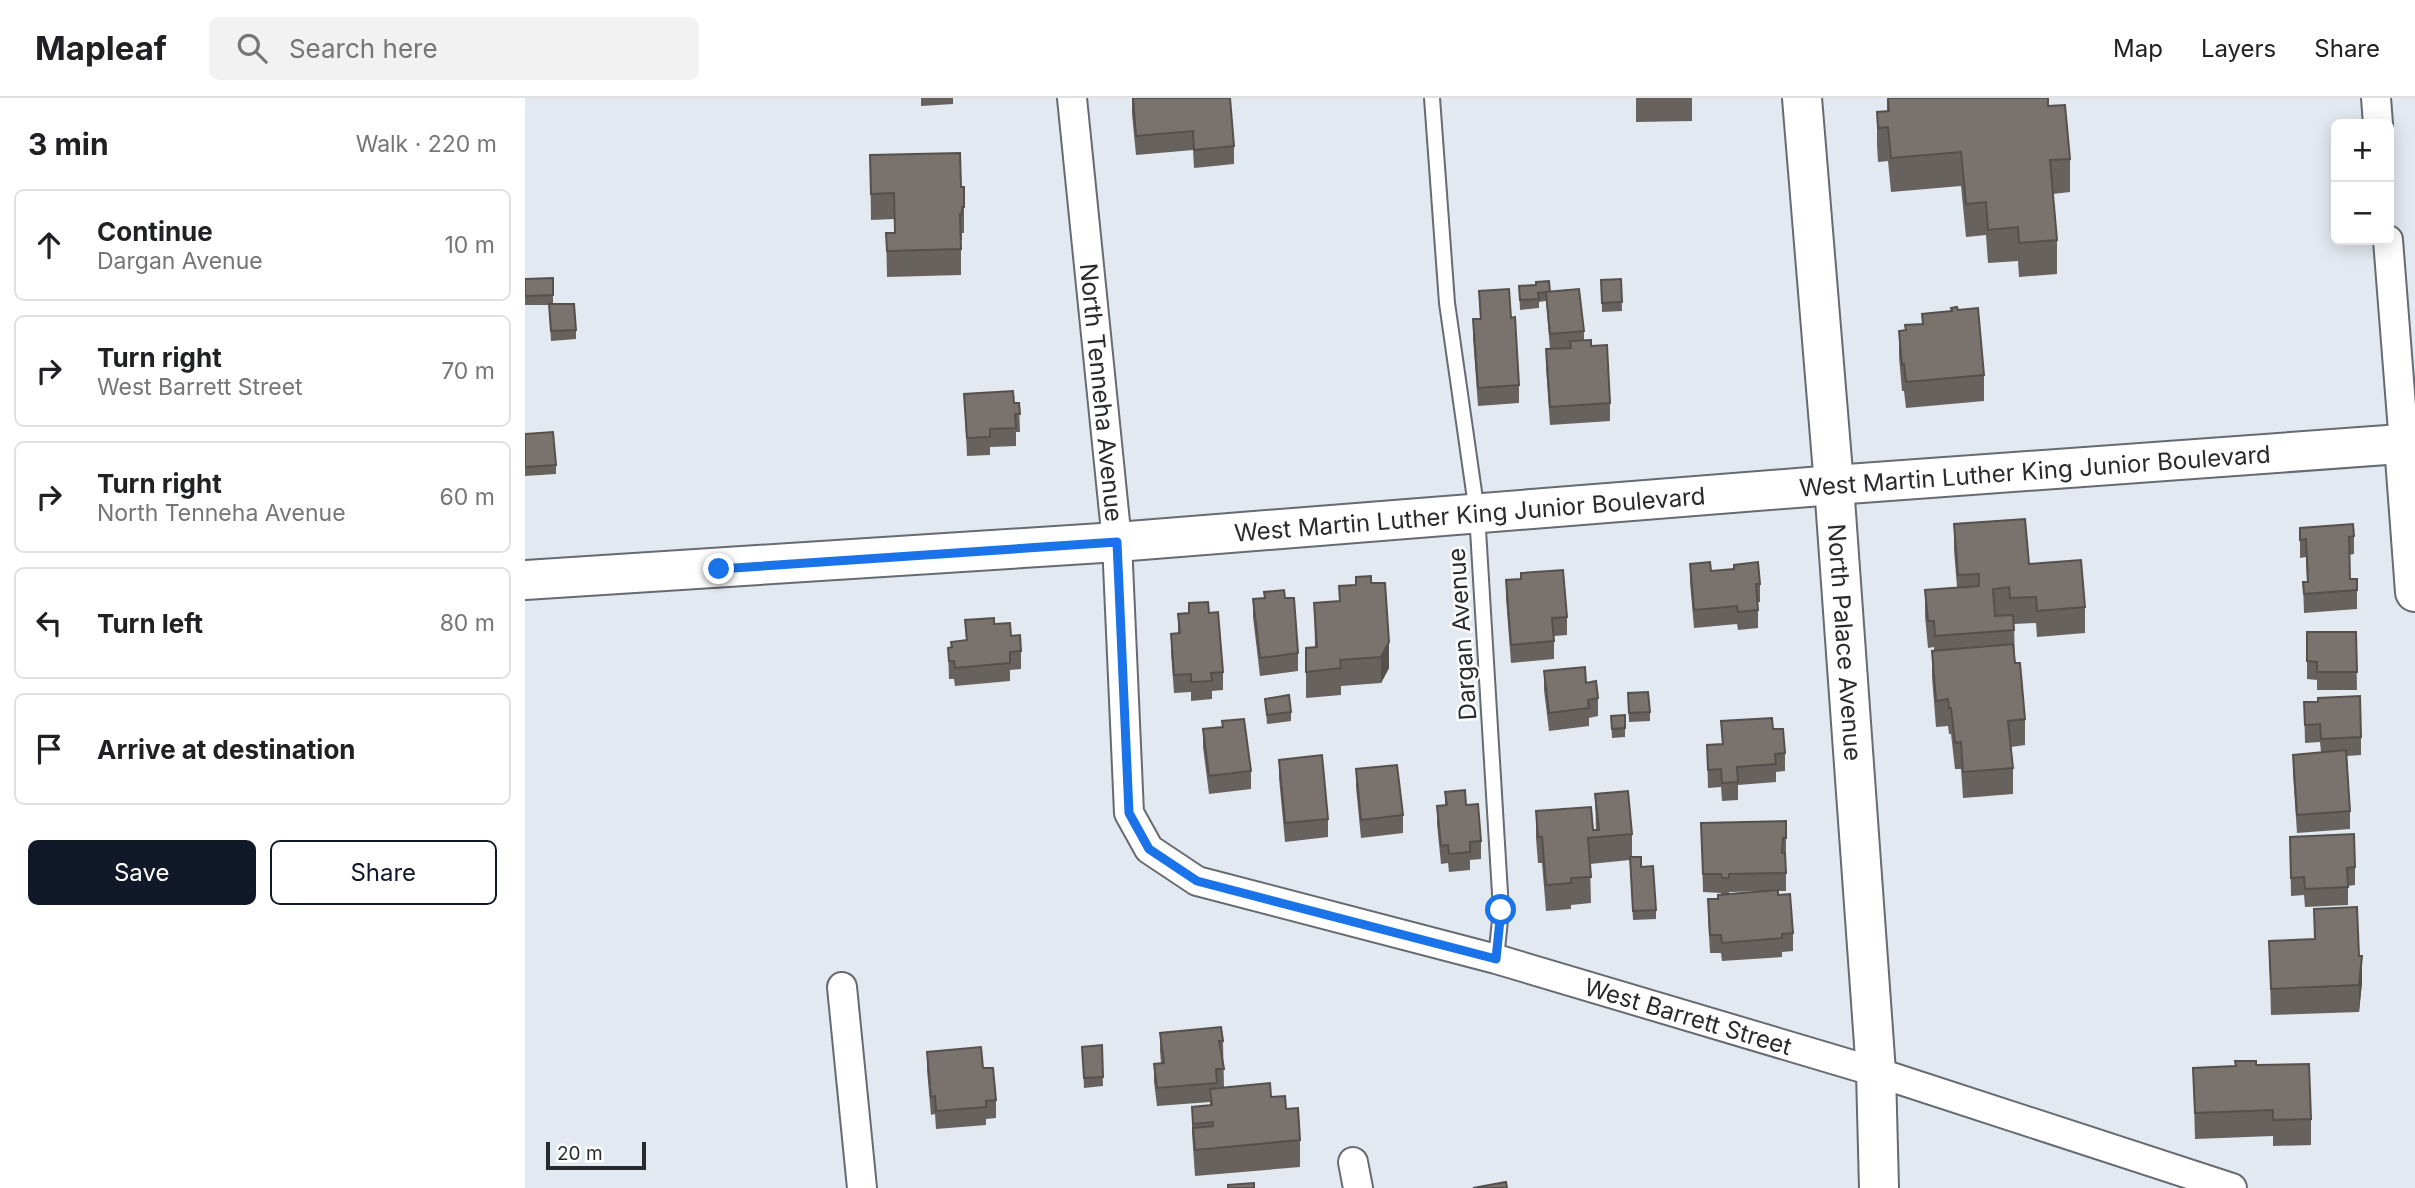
<!DOCTYPE html>
<html lang="en">
<head>
<meta charset="utf-8">
<style>
	body { margin:0; font-family:Inter,sans-serif; background:#f2f2f2; color:#202124 }
	.controls { position:absolute; right:21px; top:21px; display:grid; overflow:hidden; border-radius:10px; box-shadow:0 4px 18px #0003 }
	.controls button { width:63px; height:63px; display:grid; place-items:center; padding:0; border:0; border-bottom:2px solid #e0e0e0; background:#fff; color:#202124; font:35px sans-serif }
	.scale { position:absolute; left:21px; bottom:18px; width:100px; box-sizing:border-box; padding-left:7px; border:4px solid #282a2d; border-top:0; font-size:19px; line-height:24px; white-space:nowrap; color:#282a2d; -webkit-text-stroke:5px #fff; paint-order:stroke }
	.stop { position:absolute; width:21px; height:21px; margin:-16px; border:5px solid #1a73e8; border-radius:50%; background:#fff }
	.stop.end { background:#1a73e8; border-color:#fff; box-shadow:0 2px 7px #0008 }
	.list { margin:0; padding:0; list-style:none }
	h2 { display:flex; justify-content:space-between; align-items:center; height:91px; margin:0; padding:0 28px; font-size:30px }
	h2 small { font-size:23px; font-weight:400; color:#757577 }
	.list li { display:grid; grid-template-columns:46px 1fr auto; gap:21px; align-items:center; box-sizing:border-box; height:112px; margin:0 14px 14px; padding:0 14px; border:2px solid #e0e0e0; border-radius:10px }
	.list b { display:block; font-size:26px; white-space:nowrap }
	.list p { margin:0; font-size:23px; white-space:nowrap; color:#757577 }
	.list em { font-size:23px; font-style:normal; color:#757577 }
	.actions { display:flex; gap:14px; padding:21px 28px }
	.actions a { flex:1; padding:16px 0; border:2px solid #111827; border-radius:10px; text-align:center; font-size:24px; color:#111827 }
	.actions .main { background:#111827; color:#fff }
	.icon { flex:none; width:38px; height:38px; fill:none; stroke:currentColor; stroke-width:2; stroke-linecap:round; stroke-linejoin:round }
	.map { position:relative; flex:none; width:1890px; height:1090px; overflow:hidden }
	header { display:flex; align-items:center; gap:42px; box-sizing:border-box; height:98px; padding:0 35px; background:#fff; border-bottom:2px solid #e0e0e0 }
	header strong { font-size:33px }
	nav { display:flex; gap:38px; margin-inline-start:auto; font-size:24px }
	.search { width:490px; height:63px; background:#f2f2f2; display:flex; align-items:center; gap:18px; box-sizing:border-box; padding:0 24px; border-radius:10px; color:#757577; font-size:26px }
	main { display:flex }
	aside { flex:1; background:#fff }
	.map>svg:first-child { display:block }
</style>
</head>
<body>
<header>
<strong>Mapleaf</strong>
<div class="search"><svg class="icon" aria-label="search" viewBox="0 0 24 24"><circle cx="10" cy="10" r="6"/><path d="M15 15l6 6"/></svg>Search here</div>
<nav><a>Map</a><a>Layers</a><a>Share</a></nav>
</header>
<main>
<aside>
<h2>3 min<small>Walk · 220 m</small></h2>
<ul class="list">
<li><svg class="icon" aria-label="ahead" viewBox="0 0 24 24"><path d="M12 20V5M6 11l6-6 6 6"/></svg><div><b>Continue</b><p>Dargan Avenue</p></div><em>10 m</em></li>
<li><svg class="icon" aria-label="right" viewBox="0 0 24 24"><path d="M7 20v-9h11M14 6l5 5-5 5"/></svg><div><b>Turn right</b><p>West Barrett Street</p></div><em>70 m</em></li>
<li><svg class="icon" aria-label="right" viewBox="0 0 24 24"><path d="M7 20v-9h11M14 6l5 5-5 5"/></svg><div><b>Turn right</b><p>North Tenneha Avenue</p></div><em>60 m</em></li>
<li><svg class="icon" aria-label="left" viewBox="0 0 24 24"><path d="M17 20v-9H6M10 6l-5 5 5 5"/></svg><div><b>Turn left</b></div><em>80 m</em></li>
<li><svg class="icon" aria-label="arrive" viewBox="0 0 24 24"><path d="M6 21V4h12l-3 4 3 4H6"/></svg><div><b>Arrive at destination</b></div></li>
</ul>
<div class="actions"><a class="main">Save</a><a>Share</a></div>
</aside>
<div class="map">
<svg width="1890" height="1090" viewBox="0 0 1890 1090">
	<rect width="100%" height="100%" fill="#e3e9f0"/>
	<g fill="none" stroke-linecap="round" stroke-linejoin="round">
		<!-- lane casing -->
		<g stroke="#666a71" stroke-width="18">
			<polyline id="lane" points="907,0 922,205 952,415 976,812 971,861"/>
		</g>
		<!-- street casing -->
		<g stroke="#666a71" stroke-width="32">
			<g id="street">
				<path id="s1" d="M547 0 592 444 604 715 624 751 672 783 971 861 1351 974 1707 1090"/>
				<polyline points="1851,0 1853,26"/>
				<polyline points="1863,142 1879,346"/>
				<polyline points="317,889 337,1090"/>
				<polyline points="828,1064 833,1090"/>
			</g>
		</g>
		<!-- secondary casing -->
		<g stroke="#666a71" stroke-width="42">
			<g id="secondary">
				<path id="s2" d="M1277 0 1309 387 1351 974 1354 1090"/>
				<polyline points="1879,346 1890,494"/>
				<path id="s3" d="M0 482 592 444 1309 387 1890 345"/>
			</g>
		</g>
		<!-- lane -->
		<use href="#lane" stroke="#fff" stroke-width="14"/>
		<!-- street -->
		<use href="#street" stroke="#fff" stroke-width="28"/>
		<!-- secondary -->
		<use href="#secondary" stroke="#fff" stroke-width="38"/>
	</g>
	<!-- wall -->
	<g fill="#68625e" fill-rule="evenodd">
		<polygon points="396,0 428,0 428,6 396,8"/>
		<polygon points="607,0 709,48 709,66 669,70 668,52 611,57 607,16"/>
		<polygon points="1111,0 1167,0 1167,23 1111,24"/>
		<polygon points="1362,0 1523,0 1523,8 1545,61 1545,94 1528,96 1532,142 1532,176 1494,179 1493,163 1463,165 1461,137 1441,139 1436,88 1366,94 1363,63 1353,64 1352,47 1352,14 1362,13"/>
		<polygon points="345,57 436,89 439,109 439,135 437,135 437,142 436,142 436,177 362,179 361,135 369,135 369,121 346,122"/>
		<polygon points="28,180 28,206 51,232 51,241 26,243 24,207 0,207 0,181"/>
		<polygon points="1096,181 1097,213 1077,214 1076,182"/>
		<polygon points="994,188 1025,194 1059,233 1059,242 1066,248 1085,305 1085,323 1025,327 1021,269 1021,251 1025,251 1021,203 1014,204 1014,210 995,212"/>
		<polygon points="954,193 986,220 994,287 994,305 953,308 948,239 948,221 955,221"/>
		<polygon points="1433,212 1459,277 1459,303 1381,310 1379,293 1377,293 1374,259 1374,233 1380,232 1397,226 1397,216"/>
		<polygon points="439,296 489,305 494,305 495,334 491,334 491,348 465,349 465,357 442,358"/>
		<polygon points="0,336 31,367 31,376 0,378"/>
		<polygon points="1429,426 1504,466 1560,509 1560,535 1512,539 1511,525 1489,526 1490,565 1500,621 1500,647 1486,649 1488,670 1488,696 1438,700 1436,671 1430,671 1426,636 1424,636 1423,628 1411,629 1407,579 1407,553 1409,553 1409,549 1403,550 1400,518 1400,492 1432,489 1429,452"/>
		<polygon points="1775,430 1829,438 1829,456 1824,457 1825,481 1832,481 1832,511 1779,515 1778,484 1782,484 1781,459 1775,460"/>
		<polygon points="1165,466 1186,473 1235,486 1235,504 1233,504 1233,530 1213,532 1212,526 1169,530 1165,484"/>
		<polygon points="981,482 1042,519 1042,537 1029,538 1029,561 986,565 981,500"/>
		<polygon points="846,485 864,570 856,585 816,588 816,597 781,600 781,550 790,549 789,505 814,503 814,488"/>
		<polygon points="760,500 773,555 773,573 735,578 728,519 728,501"/>
		<polygon points="684,515 698,574 698,592 687,593 687,601 666,603 666,594 649,595 646,554 646,536 653,535 653,516"/>
		<polygon points="440,522 469,526 486,538 496,553 496,571 485,572 485,583 430,588 429,581 424,581 423,550 426,549 441,543"/>
		<polygon points="1782,534 1831,534 1832,592 1792,592 1792,582 1782,581"/>
		<polygon points="1019,573 1061,585 1073,600 1073,618 1064,620 1064,628 1024,633 1019,592"/>
		<polygon points="1103,595 1125,614 1125,623 1104,624"/>
		<polygon points="740,601 766,614 766,623 742,626"/>
		<polygon points="1779,604 1836,639 1836,657 1822,658 1825,713 1825,731 1772,735 1768,675 1768,657 1796,654 1795,644 1780,645"/>
		<polygon points="1100,617 1100,639 1087,640 1086,618"/>
		<polygon points="1196,623 1248,631 1260,655 1260,673 1251,674 1251,684 1213,687 1213,702 1197,703 1196,689 1183,690 1182,647 1197,646"/>
		<polygon points="697,629 726,673 726,691 684,696 678,649 678,631"/>
		<polygon points="754,662 803,721 803,739 760,744 754,680"/>
		<polygon points="831,671 878,717 878,735 836,740 831,689"/>
		<polygon points="920,694 941,707 956,743 956,761 945,762 945,772 924,774 923,765 916,766 912,726 912,708 920,708"/>
		<polygon points="1070,696 1107,736 1107,759 1116,769 1131,812 1131,821 1108,822 1105,762 1065,766 1066,805 1046,807 1046,811 1021,813 1017,765 1013,765 1011,740 1011,713 1068,732 1071,732"/>
		<path d="M1261 723V793H1253V797L1268 835V853L1257 854V859L1197 863 1196 855H1185L1183 819V801H1193L1196 796V795L1178 794 1176 725ZM1243 793 1204 796V794Z"/>
		<polygon points="1765,739 1830,769 1830,787 1823,788 1823,807 1780,809 1779,797 1766,798"/>
		<polygon points="1789,811 1834,858 1837,884 1834,914 1746,917 1744,843 1789,841"/>
		<polygon points="635,935 698,943 699,989 692,989 692,991 746,999 761,1011 775,1042 775,1069 670,1078 667,1035 667,1009 685,1007 685,1004 632,1008 629,984 629,966 636,965 635,953"/>
		<polygon points="577,947 578,988 559,990 557,949"/>
		<polygon points="402,954 458,970 471,1002 471,1020 461,1021 461,1027 411,1031 410,1016 406,1017 402,972"/>
		<polygon points="1731,967 1786,1021 1786,1047 1748,1048 1748,1038 1670,1041 1668,970"/>
	</g>
	<!-- shaded-wall -->
	<g fill="#55504c">
		<polygon points="864,544 864,570 856,585 856,559"/>
		<polygon points="1837,858 1837,884 1834,914 1834,887"/>
	</g>
	<!-- building -->
	<g fill="#79726d" stroke="#55504c" stroke-width="2">
		<polygon points="608,0 705,0 709,48 669,52 668,33 611,38"/>
		<polygon points="1363,0 1523,0 1523,8 1540,7 1545,61 1525,62 1532,142 1494,145 1493,129 1463,132 1461,104 1441,106 1436,54 1366,60 1363,29 1353,30 1352,14 1364,13"/>
		<polygon points="435,55 436,89 439,89 439,109 437,109 437,116 435,116 436,151 362,153 361,135 370,135 369,95 346,96 345,57"/>
		<polygon points="28,180 28,197 0,198 0,181"/>
		<polygon points="1096,181 1097,204 1077,205 1076,182"/>
		<polygon points="1024,183 1025,194 1013,195 1014,201 995,202 994,188 1011,187 1011,184"/>
		<polygon points="984,191 986,220 990,219 994,287 953,290 948,221 956,221 954,193"/>
		<polygon points="1054,191 1059,233 1025,236 1021,194"/>
		<polygon points="24,206 49,206 51,232 26,233"/>
		<polygon points="1432,209 1433,212 1453,210 1459,277 1381,284 1379,266 1377,267 1374,233 1381,232 1380,227 1398,226 1397,216 1427,213 1426,210"/>
		<polygon points="1066,242 1066,248 1082,247 1085,305 1025,309 1021,251 1046,250 1045,243"/>
		<polygon points="488,293 489,305 494,305 495,316 490,316 491,330 465,331 465,339 442,340 439,296"/>
		<polygon points="28,334 31,367 0,369 0,336"/>
		<polygon points="1500,421 1504,466 1556,462 1560,509 1512,513 1511,499 1485,500 1484,489 1468,491 1470,518 1488,517 1489,532 1410,538 1409,523 1403,523 1400,492 1454,488 1454,476 1433,477 1429,426"/>
		<polygon points="1828,426 1829,438 1824,439 1825,481 1832,481 1832,492 1779,496 1778,484 1783,484 1781,441 1775,442 1775,430"/>
		<polygon points="1185,464 1186,473 1209,471 1209,467 1233,464 1235,486 1231,486 1233,512 1213,514 1212,508 1169,512 1165,466"/>
		<polygon points="1038,472 1042,519 1027,520 1029,543 986,547 981,482 996,481 996,475"/>
		<polygon points="846,478 846,485 860,485 864,544 856,559 815,562 816,570 781,574 781,550 792,549 789,505 815,503 814,488 831,487 831,479"/>
		<polygon points="759,492 760,500 769,500 773,555 735,560 728,501 740,500 739,494"/>
		<polygon points="683,504 684,515 693,514 698,574 686,575 687,583 666,584 666,576 649,577 646,536 655,535 653,516 664,515 664,505"/>
		<polygon points="469,520 469,526 485,525 486,538 495,537 496,553 485,554 485,565 430,570 429,563 424,563 423,550 427,549 426,544 442,542 440,522"/>
		<polygon points="1782,534 1831,534 1832,574 1792,574 1792,564 1782,563"/>
		<polygon points="1488,546 1490,565 1495,565 1500,621 1483,623 1488,670 1438,674 1436,644 1430,645 1426,610 1424,610 1423,601 1411,603 1407,553"/>
		<polygon points="1060,569 1061,585 1071,583 1073,600 1063,602 1064,610 1024,615 1019,573"/>
		<polygon points="1123,594 1125,614 1104,615 1103,595"/>
		<polygon points="764,597 766,614 742,617 740,601"/>
		<polygon points="1835,598 1836,639 1796,641 1795,626 1780,627 1779,604 1793,604 1793,600"/>
		<polygon points="1100,617 1100,630 1087,631 1086,618"/>
		<polygon points="1247,620 1248,631 1258,631 1260,655 1250,656 1251,666 1212,669 1213,684 1197,685 1196,671 1183,672 1182,647 1198,646 1196,623"/>
		<polygon points="719,621 726,673 684,678 678,631 698,629 697,623"/>
		<polygon points="1821,652 1825,713 1772,717 1768,657"/>
		<polygon points="797,657 803,721 760,725 754,662"/>
		<polygon points="872,667 878,717 836,722 831,671"/>
		<polygon points="940,692 941,707 953,706 956,743 945,744 945,754 924,756 923,747 916,748 912,708 922,707 920,694"/>
		<polygon points="1103,693 1107,736 1063,740 1066,779 1046,780 1046,785 1021,787 1017,739 1013,739 1011,713 1066,709 1068,732 1074,732 1070,696"/>
		<polygon points="1261,723 1261,740 1258,740 1257,755 1260,755 1261,775 1204,776 1204,780 1197,780 1196,776 1178,776 1176,725"/>
		<polygon points="1829,736 1830,769 1822,770 1823,789 1780,791 1779,779 1766,780 1765,739"/>
		<polygon points="1105,759 1116,759 1116,769 1128,768 1131,812 1108,813"/>
		<polygon points="1253,792 1253,797 1265,796 1268,835 1257,836 1257,840 1197,845 1196,837 1185,837 1183,801 1193,801 1193,797"/>
		<polygon points="1832,809 1834,858 1837,858 1834,887 1746,891 1744,843 1790,841 1789,811"/>
		<polygon points="696,929 698,943 694,943 699,971 691,971 692,985 632,990 629,966 639,965 635,935"/>
		<polygon points="577,947 578,979 559,980 557,949"/>
		<polygon points="456,949 458,970 468,970 471,1002 461,1003 461,1009 411,1013 410,998 406,999 402,954"/>
		<polygon points="1710,963 1731,963 1731,967 1784,966 1786,1021 1748,1022 1748,1012 1670,1015 1668,970 1711,968"/>
		<polygon points="745,985 746,999 760,998 761,1011 773,1010 775,1042 670,1052 668,1030 688,1028 688,1024 668,1026 667,1009 687,1007 685,991"/>
		<polygon points="981,1084 982,1090 948,1090"/>
		<polygon points="729,1085 729,1090 703,1090 703,1087"/>
	</g>
	<g fill="none" stroke-linecap="round" stroke-linejoin="round">
		<!-- route -->
		<polyline stroke="#1a73e8" stroke-width="9" points="194,471 592,444 604,715 624,751 672,783 971,861 976,812"/>
	</g>
	<g text-anchor="middle" dominant-baseline="central" stroke-width="5" stroke-linejoin="round" paint-order="stroke">
		<!-- street labels -->
		<g font-size="24" fill="#282a2d" stroke="#fff">
			<text stroke="none"><textPath href="#s1" startOffset="296">North Tenneha Avenue</textPath></text>
			<text stroke="none"><textPath href="#s3" startOffset="1514">West Martin Luther King Junior Boulevard</textPath></text>
			<text stroke="none"><textPath href="#s3" startOffset="947">West Martin Luther King Junior Boulevard</textPath></text>
			<text transform="translate(937 536) rotate(-94)">Dargan Avenue</text>
			<text stroke="none"><textPath href="#s2" startOffset="546">North Palace Avenue</textPath></text>
			<text stroke="none"><textPath href="#s1" startOffset="1326">West Barrett Street</textPath></text>
		</g>
	</g>
</svg>
<div class="controls">
<button>+</button>
<button>−</button>
</div>
<div class="scale">20 m</div>
<div class="stop" style="left:976px;top:812px"></div>
<div class="stop end" style="left:194px;top:471px"></div>
</div>
</main>
</body>
</html>
